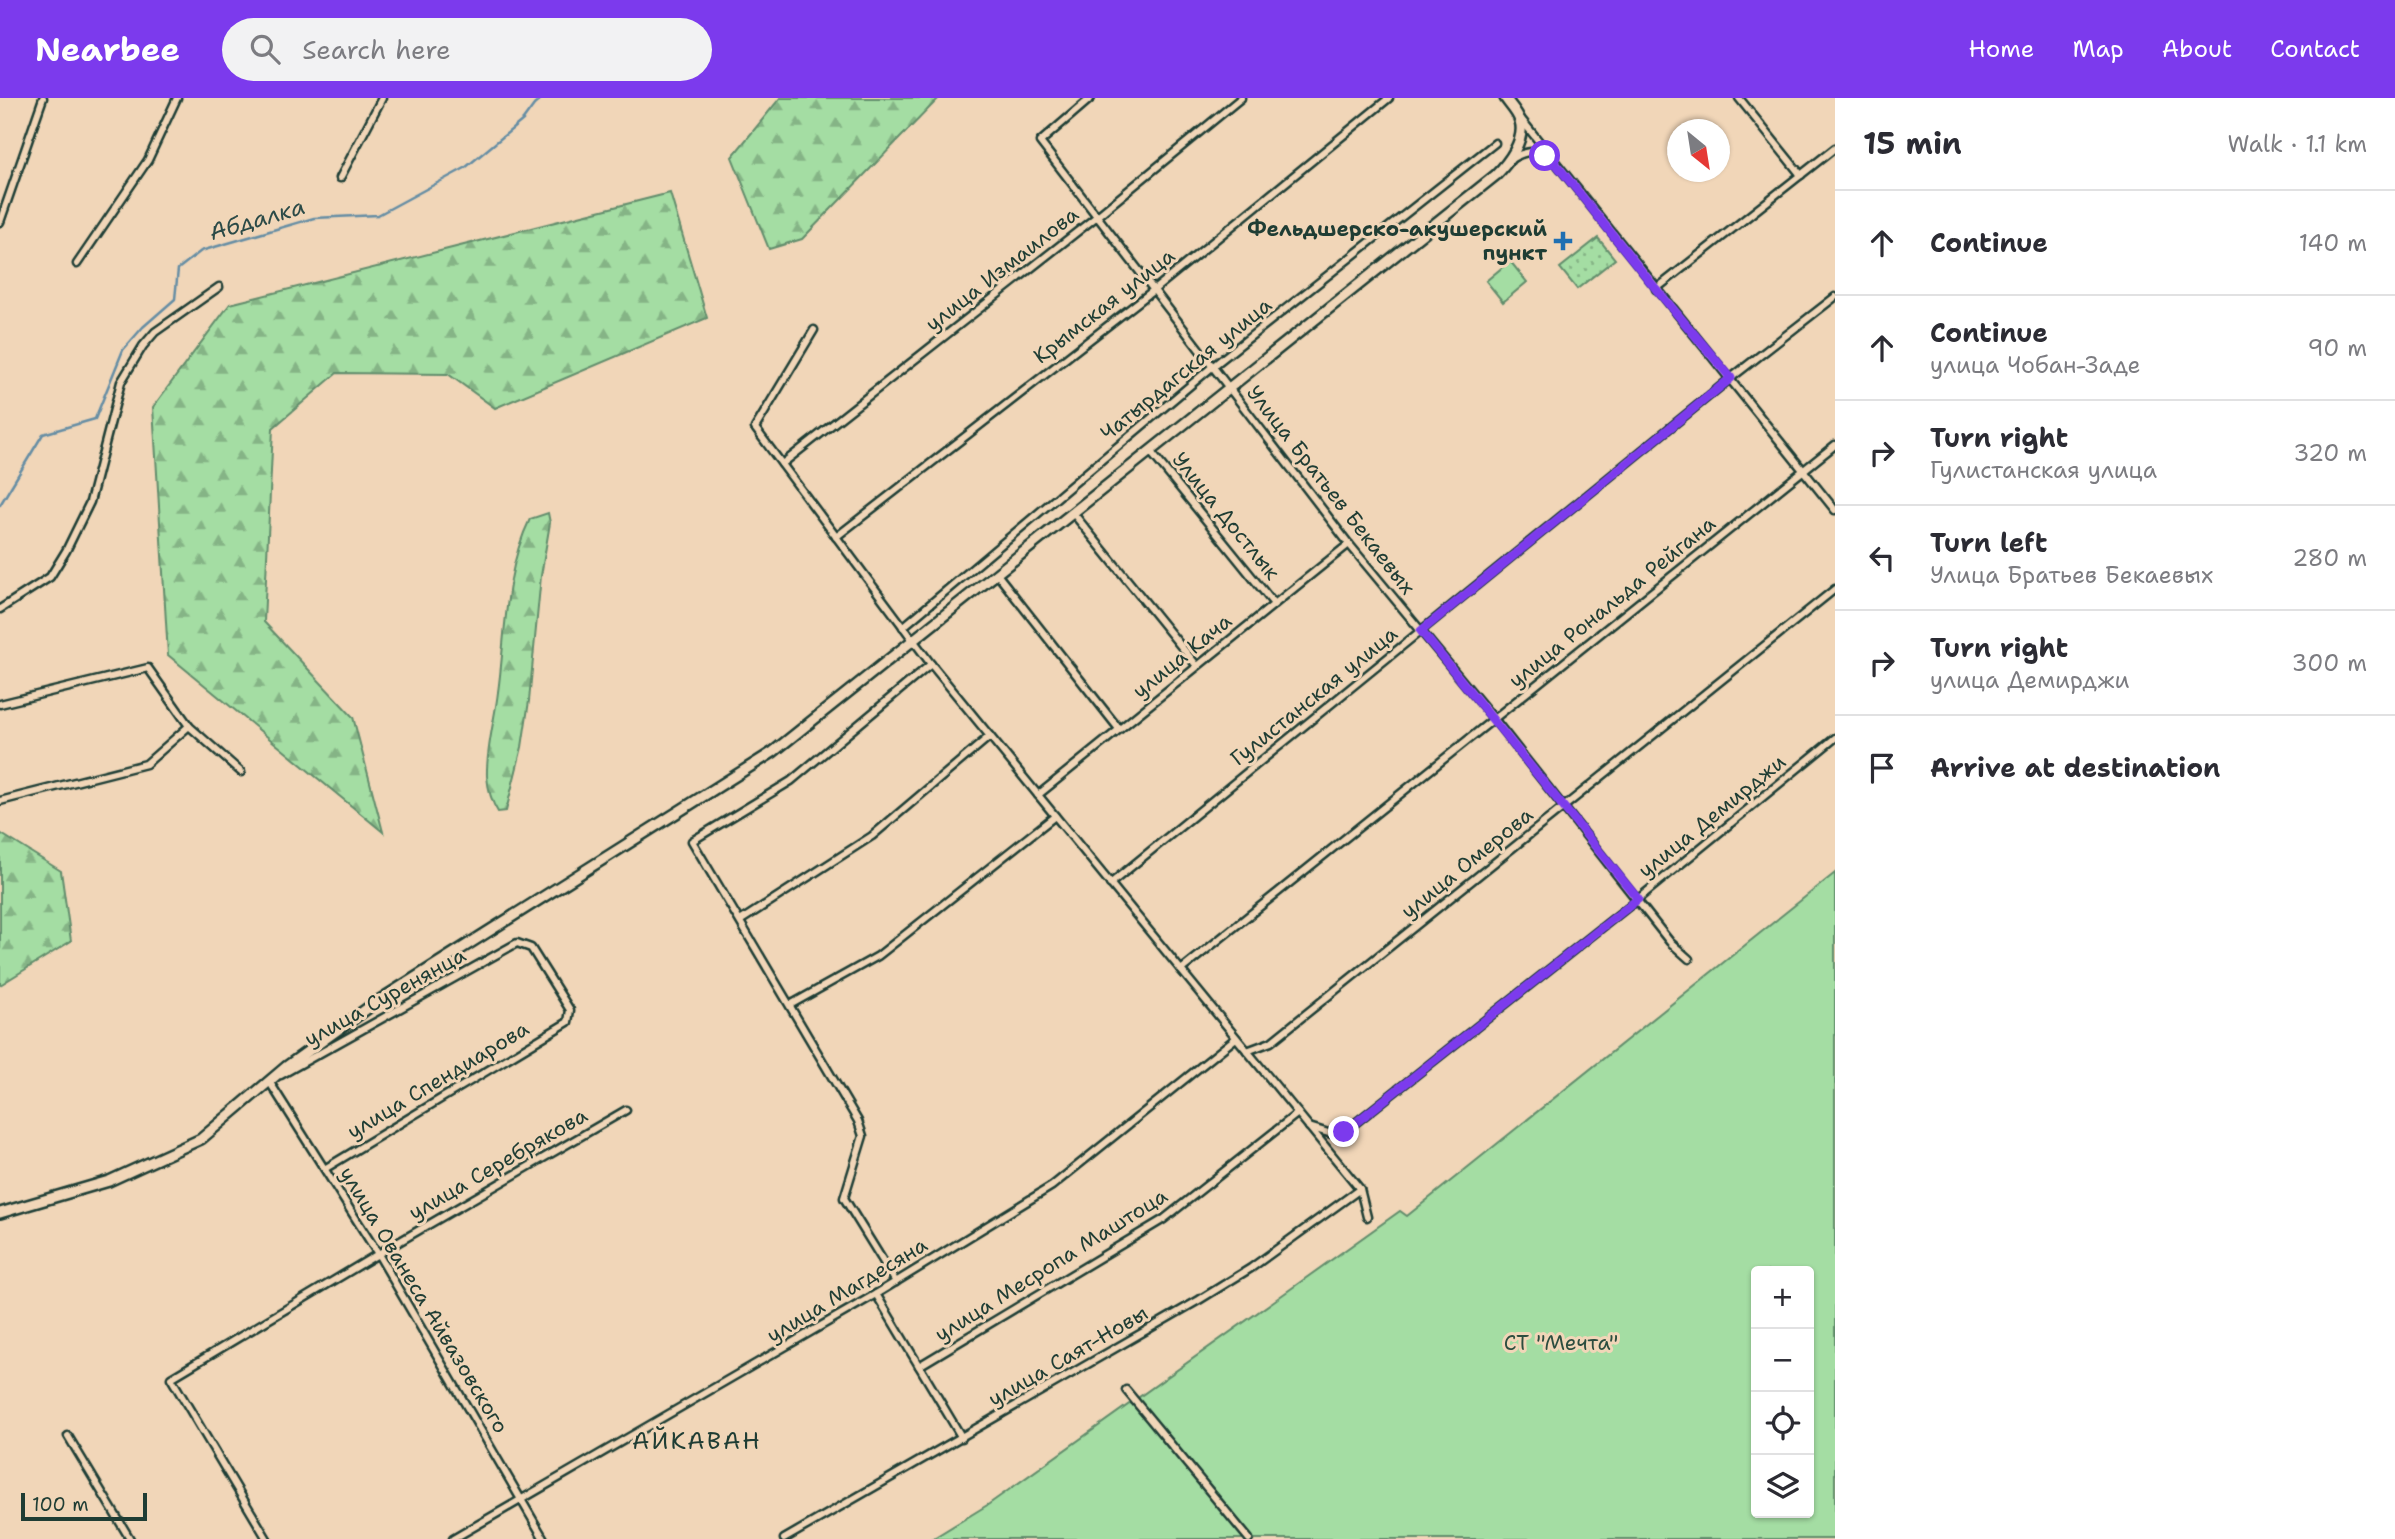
<!DOCTYPE html>
<html lang="en">
<head>
<meta charset="utf-8">
<style>
	body { margin:0; font-family:"Shantell Sans",sans-serif; background:#f2f2f3; color:#2b2b33 }
	.controls { position:absolute; right:21px; bottom:21px; display:grid; overflow:hidden; border-radius:7px; box-shadow:0 2px 5px #0004 }
	.controls button { width:63px; height:63px; display:grid; place-items:center; padding:0; border:0; border-bottom:2px solid #e1e1e2; background:#fff; color:#2b2b33; font:35px sans-serif }
	.compass { position:absolute; left:1667px; top:21px; width:63px; height:63px; border-radius:50%; background:#fff; box-shadow:0 2px 5px #0004; rotate:150deg }
	.scale { position:absolute; left:21px; bottom:18px; width:126px; box-sizing:border-box; padding-left:7px; border:4px solid #1f3d34; border-top:0; font-size:19px; line-height:24px; white-space:nowrap; color:#1f3d34; -webkit-text-stroke:5px #f1d6b8; paint-order:stroke }
	.stop { position:absolute; width:21px; height:21px; margin:-16px; border:5px solid #7c3aed; border-radius:50%; background:#fff }
	.stop.end { background:#7c3aed; border-color:#fff; box-shadow:0 2px 7px #0008 }
	.list { margin:0; padding:0; list-style:none }
	h2 { display:flex; justify-content:space-between; align-items:center; height:91px; margin:0; padding:0 28px; font-size:30px }
	h2 small { font-size:23px; font-weight:400; color:#7c7c81 }
	.list li { display:grid; grid-template-columns:46px 1fr auto; gap:21px; align-items:center; box-sizing:border-box; height:105px; padding:0 28px; border-top:2px solid #e1e1e2 }
	.list b { display:block; font-size:26px; white-space:nowrap }
	.list p { margin:0; font-size:23px; white-space:nowrap; color:#7c7c81 }
	.list em { font-size:23px; font-style:normal; color:#7c7c81 }
	.icon { flex:none; width:38px; height:38px; fill:none; stroke:currentColor; stroke-width:2; stroke-linecap:round; stroke-linejoin:round }
	.map { position:relative; flex:none; width:1835px; height:1441px; overflow:hidden }
	header { display:flex; align-items:center; gap:42px; box-sizing:border-box; height:98px; padding:0 35px; background:#7c3aed; color:#fff }
	header strong { font-size:33px }
	nav { display:flex; gap:38px; margin-inline-start:auto; font-size:24px }
	.search { width:490px; height:63px; background:#f2f2f3; display:flex; align-items:center; gap:18px; box-sizing:border-box; padding:0 24px; border-radius:38px; color:#7c7c81; font-size:26px }
	main { display:flex }
	aside { flex:1; background:#fff }
	.map>svg:first-child { display:block }
</style>
</head>
<body>
<header>
<strong>Nearbee</strong>
<div class="search"><svg class="icon" aria-label="search" viewBox="0 0 24 24"><circle cx="10" cy="10" r="6"/><path d="M15 15l6 6"/></svg>Search here</div>
<nav><a>Home</a><a>Map</a><a>About</a><a>Contact</a></nav>
</header>
<main>
<div class="map">
<svg width="1835" height="1441" viewBox="0 0 1835 1441">
	<defs>
		<pattern id="forest-firs" width="22" height="20" patternUnits="userSpaceOnUse" patternTransform="scale(1.75)"><rect width="22" height="20" fill="#a4dda3"/><path d="M5 1l3.5 6h-7zM16 11l3.5 6h-7z" fill="#85b486"/></pattern>
		<pattern id="park-dots" width="8" height="8" patternUnits="userSpaceOnUse" patternTransform="scale(1.75)"><rect width="8" height="8" fill="#a4dda3"/><path d="M2 2h.1M6 6h.1" fill="none" stroke="#85b486" stroke-width="1.8" stroke-linecap="round"/></pattern>
	</defs>
	<rect width="100%" height="100%" fill="#f1d6b8"/>
	<filter id="ink" filterUnits="userSpaceOnUse"><feTurbulence type="fractalNoise" baseFrequency=".0143" numOctaves="2"/><feDisplacementMap in="SourceGraphic" scale="14" xChannelSelector="R" yChannelSelector="G"/><feConvolveMatrix kernelMatrix="1 2 1 2 8 2 1 2 1" color-interpolation-filters="sRGB"/></filter>
	<g filter="url(#ink)">
		<!-- green -->
		<g fill="#a4dda3" stroke="#628d6c" stroke-width="2" fill-rule="evenodd">
			<polygon points="1510,163 1527,184 1503,204 1486,183"/>
			<path d="M1835 775V1441H932L989 1406 1400 1113 1407 1118ZM1756 1173H1809V1415H1756Z"/>
		</g>
		<!-- forest -->
		<g fill="url(#forest-firs)" stroke="#628d6c" stroke-width="2">
			<polygon points="780,0 939,0 802,141 769,151 732,59"/>
			<polygon points="670,95 707,220 495,310 448,276 337,275 273,330 264,524 353,619 383,734 168,557 153,309 230,206"/>
			<path d="M548 415 550 425 541 478 529 603 522 649 506 713 498 714C491 703 488 691 487 678 486 651 495 621 498 594 506 536 504 474 530 421Z"/>
			<polygon points="0,735 61,773 71,843 0,887"/>
		</g>
		<!-- park -->
		<polygon fill="url(#park-dots)" stroke="#628d6c" stroke-width="2" points="1598,140 1615,161 1577,191 1560,170"/>
		<g fill="none" stroke-linecap="round" stroke-linejoin="round">
			<!-- stream -->
			<polyline stroke="#658da4" stroke-width="2.5" points="0,407 43,336 95,321 123,252 143,229 175,201 178,171 201,153 314,120 378,117 465,70 523,22 534,7 542,0"/>
			<!-- minor casing -->
			<g stroke="#1f3d34" stroke-width="11">
				<g id="minor">
					<polyline points="1091,0 1040,44 1349,446 1494,621 1670,844 1689,861"/>
					<polyline points="1739,0 1801,77"/>
					<path d="M1521 21C1625 152 1731 281 1835 412"/>
					<path d="M1511 61C1525 53 1536 50 1550 61"/>
					<polyline points="340,80 382,0"/>
					<polyline points="0,124 43,0"/>
					<polyline points="77,166 148,62 177,0"/>
					<polyline points="1656,191 1835,50"/>
					<polyline points="814,232 755,330 931,566 1360,1091 1367,1119"/>
					<polyline points="1150,353 1274,506"/>
					<polyline points="782,366 1096,119 1241,0"/>
					<polyline points="1073,415 1197,568"/>
					<polyline points="836,439 1155,191 1389,0"/>
					<polyline points="997,476 1119,631"/>
					<polyline points="0,511 50,479 66,453 90,404 121,284 143,248 155,234 219,189"/>
					<polyline points="903,529 1212,269 1495,45"/>
					<polyline points="0,606 148,570 189,628 241,674"/>
					<polyline points="1038,697 1349,446"/>
					<polyline points="0,703 146,666 189,628"/>
					<polyline points="1110,786 1731,280 1835,199"/>
					<polyline points="740,823 872,738 990,638"/>
					<polyline points="1181,872 1835,347"/>
					<polyline points="790,907 878,858 1055,718"/>
					<polyline points="1247,953 1271,944 1835,491"/>
					<polyline points="281,977 517,845 531,850 570,912 568,924 326,1070"/>
					<polyline points="272,982 269,983 378,1156 544,1441"/>
					<polyline points="1309,1029 1335,1037 1344,1034 1638,801 1835,640"/>
					<polyline points="896,1184 844,1100 863,1038 858,1023 692,743 791,683 931,566"/>
					<polyline points="876,1196 962,1340"/>
					<polyline points="919,1268 1164,1121 1298,1015"/>
					<polyline points="1126,1292 1249,1441"/>
					<polyline points="68,1338 130,1441"/>
					<polyline points="267,1441 171,1280 378,1156 626,1012"/>
					<polyline points="453,1441 876,1196 1052,1088 1236,940"/>
					<polyline points="784,1441 1199,1202 1251,1170 1360,1091"/>
				</g>
			</g>
			<!-- secondary casing -->
			<g stroke="#1f3d34" stroke-width="14">
				<path id="secondary" d="M0 1115 109 1083 201 1041 286 969 375 905 773 654 1496 77C1508 65 1526 42 1520 23 1518 15 1510 7 1505 0"/>
			</g>
			<!-- minor -->
			<use href="#minor" stroke="#f1d6b8" stroke-width="6"/>
			<!-- secondary -->
			<use href="#secondary" stroke="#f1d6b8" stroke-width="9"/>
		</g>
	</g>
	<g fill="none" stroke-linecap="round" stroke-linejoin="round" filter="url(#ink)">
		<!-- route -->
		<polyline stroke="#7c3aed" stroke-width="9" points="1344,1034 1638,801 1421,533 1731,280 1656,191 1556,66 1545,58"/>
	</g>
	<!-- markers -->
	<path fill="#1f6fb2" stroke="#f1d6b8" stroke-width="2.5" d="M1559.5 132.5h7v7h7v7h-7v7h-7v-7h-7v-7h7z"/>
	<g text-anchor="middle" dominant-baseline="central" stroke-width="6" stroke-linejoin="round" paint-order="stroke">
		<!-- poi labels -->
		<g font-size="21" font-weight="bold" fill="#1f3d34" stroke="#f1d6b8" text-anchor="end">
			<text x="1547" y="131">Фельдшерско-акушерский<tspan x="1547" dy="24">пункт</tspan></text>
		</g>
		<!-- street labels -->
		<g font-size="21" fill="#1f3d34" stroke="#f1d6b8">
			<text transform="translate(1002 171) rotate(-38)">улица Измаилова</text>
			<text transform="translate(1104 208) rotate(-38)">Крымская улица</text>
			<text transform="translate(1186 271) rotate(-39)">Чатырдагская улица</text>
			<text transform="translate(1331 392) rotate(52)">Улица Братьев Бекаевых</text>
			<text transform="translate(1226 418) rotate(51)">Улица Достлык</text>
			<text transform="translate(1612 504) rotate(-39)">улица Рональда Рейгана</text>
			<text transform="translate(1182 558) rotate(-39)">улица Кача</text>
			<text transform="translate(1314 598) rotate(-39)">Гулистанская улица</text>
			<text transform="translate(1712 718) rotate(-39)">улица Демирджи</text>
			<text transform="translate(1467 765) rotate(-39)">улица Омерова</text>
			<text transform="translate(385 899) rotate(-29)">улица Суренянца</text>
			<text transform="translate(438 982) rotate(-31)">улица Спендиарова</text>
			<text transform="translate(498 1066) rotate(-30)">улица Серебрякова</text>
			<text transform="translate(1051 1167) rotate(-32)">улица Месропа Маштоца</text>
			<text transform="translate(847 1192) rotate(-31)">улица Магдесяна</text>
			<text transform="translate(424 1202) rotate(59)">улица Ованеса Айвазовского</text>
			<text transform="translate(1068 1258) rotate(-30)">улица Саят-Новы</text>
		</g>
		<!-- park labels -->
		<g font-size="21" fill="#2c4d3f" stroke="#f1d6b8">
			<text x="1561" y="1245">СТ "Мечта"</text>
		</g>
		<!-- water labels -->
		<g font-size="23" font-style="italic" fill="#2b4a47" stroke="#f1d6b8">
			<text transform="translate(257 121) rotate(-16)">Абдалка</text>
		</g>
		<!-- quarter labels -->
		<g font-size="24" letter-spacing="2" fill="#1f3d34" stroke="#f1d6b8">
			<text x="697" y="1343">АЙКАВАН</text>
		</g>
	</g>
</svg>
<div class="controls">
<button>+</button>
<button>−</button>
<button><svg class="icon" aria-label="locate" viewBox="0 0 24 24"><circle cx="12" cy="12" r="6"/><path d="M12 2v4M12 18v4M2 12h4M18 12h4"/></svg></button>
<button><svg class="icon" aria-label="layers" viewBox="0 0 24 24"><path d="M12 4l9 5-9 5-9-5zM3 14l9 5 9-5"/></svg></button>
</div>
<svg class="compass" viewBox="-18 -18 36 36"><path d="M0-13l5 13h-10z" fill="#e53935"/><path d="M0 13l5-13h-10z" fill="#7c7c81"/></svg>
<div class="scale">100 m</div>
<div class="stop" style="left:1545px;top:58px"></div>
<div class="stop end" style="left:1344px;top:1034px"></div>
</div>
<aside>
<h2>15 min<small>Walk · 1.1 km</small></h2>
<ul class="list">
<li><svg class="icon" aria-label="ahead" viewBox="0 0 24 24"><path d="M12 20V5M6 11l6-6 6 6"/></svg><div><b>Continue</b></div><em>140 m</em></li>
<li><svg class="icon" aria-label="ahead" viewBox="0 0 24 24"><path d="M12 20V5M6 11l6-6 6 6"/></svg><div><b>Continue</b><p>улица Чобан-Заде</p></div><em>90 m</em></li>
<li><svg class="icon" aria-label="right" viewBox="0 0 24 24"><path d="M7 20v-9h11M14 6l5 5-5 5"/></svg><div><b>Turn right</b><p>Гулистанская улица</p></div><em>320 m</em></li>
<li><svg class="icon" aria-label="left" viewBox="0 0 24 24"><path d="M17 20v-9H6M10 6l-5 5 5 5"/></svg><div><b>Turn left</b><p>Улица Братьев Бекаевых</p></div><em>280 m</em></li>
<li><svg class="icon" aria-label="right" viewBox="0 0 24 24"><path d="M7 20v-9h11M14 6l5 5-5 5"/></svg><div><b>Turn right</b><p>улица Демирджи</p></div><em>300 m</em></li>
<li><svg class="icon" aria-label="arrive" viewBox="0 0 24 24"><path d="M6 21V4h12l-3 4 3 4H6"/></svg><div><b>Arrive at destination</b></div></li>
</ul>
</aside>
</main>
</body>
</html>
